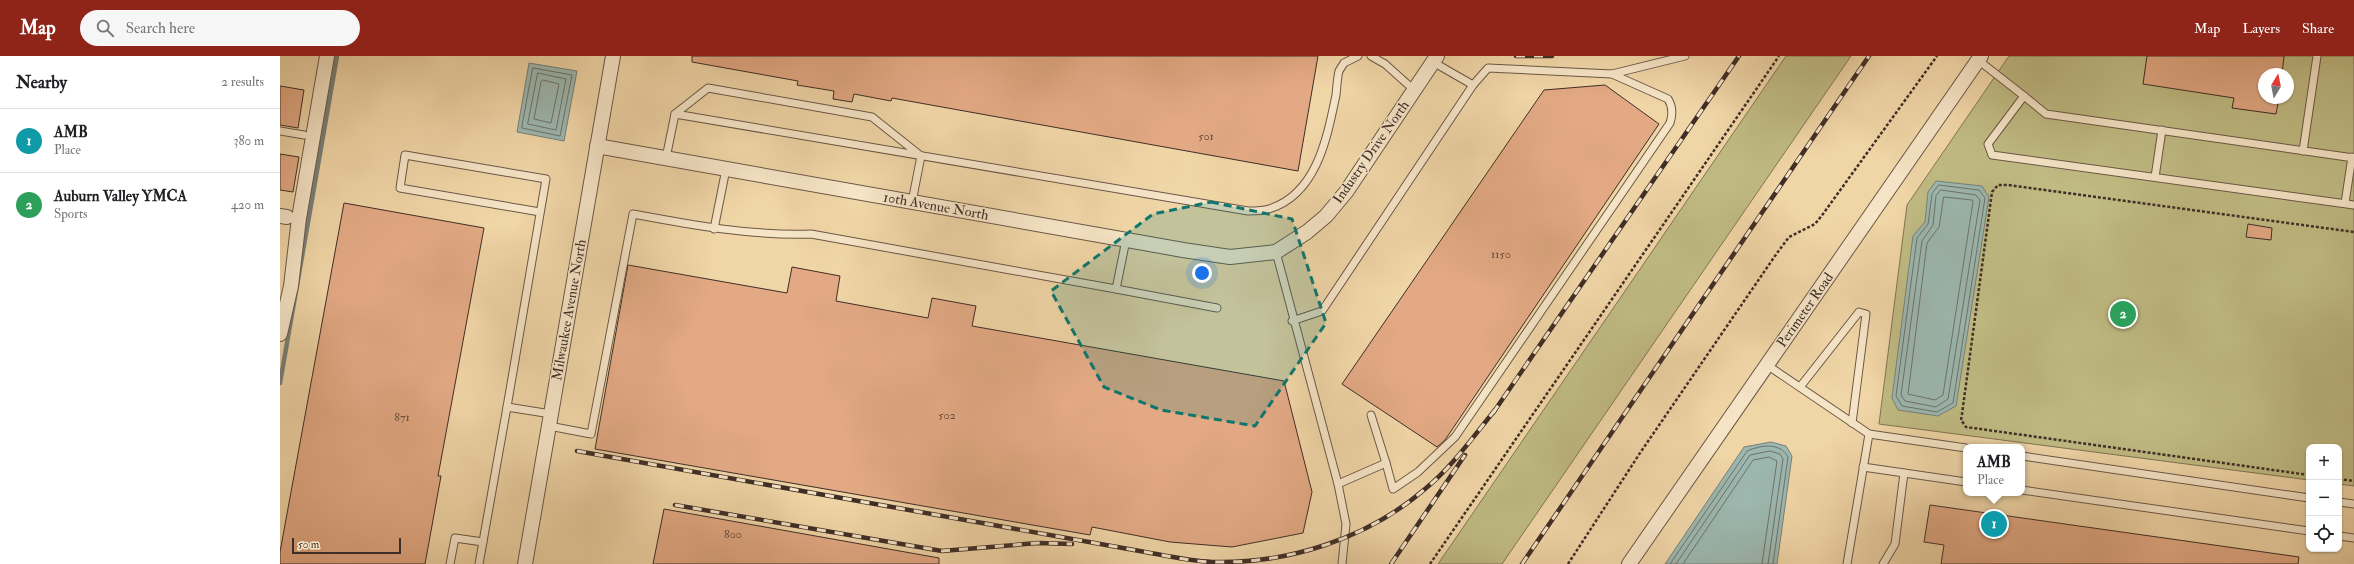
<!DOCTYPE html>
<html lang="en">
<head>
<meta charset="utf-8">
<style>
	body { margin:0; font-family:"IM FELL Double Pica",serif; background:#f6f6f6; color:#202124 }
	.controls { position:absolute; right:12px; bottom:12px; display:grid; overflow:hidden; border-radius:8px; box-shadow:0 1px 3px #0004 }
	.controls button { width:36px; height:36px; display:grid; place-items:center; padding:0; border:0; border-bottom:1px solid #e0e0e0; background:#fff; color:#202124; font:20px sans-serif }
	.compass { position:absolute; left:1978px; top:12px; width:36px; height:36px; border-radius:50%; background:#fff; box-shadow:0 1px 3px #0004; rotate:10deg }
	.scale { position:absolute; left:12px; bottom:10px; width:109px; box-sizing:border-box; padding-left:4px; border:2px solid #3f2e27; border-top:0; font-size:11px; line-height:14px; white-space:nowrap; color:#3f2e27; -webkit-text-stroke:3px #f5e4c6; paint-order:stroke }
	.you { position:absolute; left:922px; top:217px; width:14px; height:14px; margin:-10px; border:3px solid #fff; border-radius:50%; background:#1a73e8; box-shadow:0 0 0 6px #1a73e833 }
	.badge { display:grid; place-items:center; width:26px; height:26px; border-radius:50%; background:#8f2418; color:#fff; font-size:13px; font-weight:700 }
	.pin { position:absolute; translate:-50% -50%; border:2px solid #fff; box-shadow:0 1px 4px #0006 }
	.popup { position:absolute; left:1683px; top:388px; width:62px; height:52px; box-sizing:border-box; display:grid; place-content:center; border-radius:8px; background:#fff; filter:drop-shadow(0 1px 3px #0005); font-size:13px; white-space:nowrap; color:#757577 }
	.popup b { font-size:15px; color:#202124 }
	.popup::after { content:''; position:absolute; left:50%; top:100%; margin-left:-8px; border:8px solid transparent; border-top-color:#fff }
	.list { margin:0; padding:0; list-style:none }
	h2 { display:flex; justify-content:space-between; align-items:center; height:52px; margin:0; padding:0 16px; font-size:17px }
	h2 small { font-size:13px; font-weight:400; color:#757577 }
	.list li { display:grid; grid-template-columns:26px 1fr auto; gap:12px; align-items:center; box-sizing:border-box; height:64px; padding:0 16px; border-top:1px solid #e0e0e0 }
	.list b { display:block; font-size:15px; white-space:nowrap }
	.list p { margin:0; font-size:13px; white-space:nowrap; color:#757577 }
	.list em { font-size:13px; font-style:normal; color:#757577 }
	.icon { flex:none; width:22px; height:22px; fill:none; stroke:currentColor; stroke-width:2; stroke-linecap:round; stroke-linejoin:round }
	.map { position:relative; flex:none; width:2074px; height:508px; overflow:hidden }
	header { display:flex; align-items:center; gap:24px; box-sizing:border-box; height:56px; padding:0 20px; background:#8f2418; color:#fff }
	header strong { font-size:19px }
	nav { display:flex; gap:22px; margin-inline-start:auto; font-size:14px }
	.search { width:280px; height:36px; background:#f6f6f6; display:flex; align-items:center; gap:10px; box-sizing:border-box; padding:0 14px; border-radius:22px; color:#757577; font-size:15px }
	main { display:flex }
	aside { flex:1; background:#fff }
	.map>svg:first-child { display:block }
</style>
</head>
<body>
<header>
<strong>Map</strong>
<div class="search"><svg class="icon" aria-label="search" viewBox="0 0 24 24"><circle cx="10" cy="10" r="6"/><path d="M15 15l6 6"/></svg>Search here</div>
<nav><a>Map</a><a>Layers</a><a>Share</a></nav>
</header>
<main>
<aside>
<h2>Nearby<small>2 results</small></h2>
<ul class="list">
<li><span class="badge" style="background:#0f9aa8">1</span><div><b>AMB</b><p>Place</p></div><em>380 m</em></li>
<li><span class="badge" style="background:#2e9e5b">2</span><div><b>Auburn Valley YMCA</b><p>Sports</p></div><em>420 m</em></li>
</ul>
</aside>
<div class="map">
<svg width="2074" height="508" viewBox="0 0 2074 508">
	<rect width="100%" height="100%" fill="#f0d5a7"/>
	<filter id="stains"><feTurbulence type="fractalNoise" baseFrequency=".005" numOctaves="4"/><feColorMatrix values="0 0 0 0 .2 0 0 0 0 .09 0 0 0 0 .02 0 0 0 .5 -.17"/></filter>
	<radialGradient id="worn" r=".72"><stop offset=".6" stop-color="#630" stop-opacity="0"/><stop offset="1" stop-color="#630" stop-opacity=".3"/></radialGradient>
	<!-- green -->
	<g fill="#c0bb83" stroke="#807455" fill-rule="evenodd">
		<polygon points="1506,0 1571,0 1222,508 1158,508"/>
		<path d="M1729 0H2074V430L2059 428V391H2029V424L1599 368 1627 149ZM1984 18H2008V42H1984Z"/>
	</g>
	<!-- water -->
	<g fill="#9cb7af" stroke="#778079">
		<polygon points="249,7 297,15 284,85 237,76"/>
		<polygon points="1656,125 1702,130 1709,141 1676,350 1658,360 1618,354 1612,342 1633,180 1645,166 1648,136"/>
		<polygon points="1491,386 1506,390 1512,400 1497,508 1385,508 1464,391"/>
	</g>
	<g fill="none" stroke-linecap="round" stroke-linejoin="round">
		<!-- shore -->
		<g stroke="#6e726b" stroke-width="1">
			<polygon points="253,12 292,19 280,80 242,72"/>
			<polygon points="258,17 286,23 276,74 248,68"/>
			<polygon points="263,24 279,28 271,67 254,63 261,26"/>
			<polygon points="1659,129 1699,134 1705,142 1673,347 1657,356 1622,350 1616,340 1637,182 1648,168 1652,138"/>
			<polygon points="1661,134 1696,139 1700,144 1668,343 1656,351 1625,345 1621,339 1642,185 1653,169 1656,140"/>
			<polygon points="1664,141 1692,144 1693,146 1663,339 1655,344 1628,338 1647,187 1659,171"/>
			<path d="M1390 508 1467 395C1481 389 1500 386 1508 401L1493 508"/>
			<polyline points="1396,508 1470,399 1490,395 1500,398 1503,403 1488,508"/>
			<polyline points="1403,508 1473,404 1489,401 1497,405 1482,508"/>
		</g>
		<!-- stream -->
		<polyline stroke="#778079" stroke-width="4.5" points="0,327 57,0"/>
	</g>
	<!-- building -->
	<g fill="#e2a984" stroke="#3f2e27">
		<polygon points="412,0 1038,0 1018,115 612,42 611,45 574,38 572,46 553,43 554,35 517,29 518,25 412,6"/>
		<polygon points="1867,0 2004,0 2002,18 1984,18 1984,42 1999,42 1996,58 1952,52 1954,42 1863,28"/>
		<polygon points="1325,29 1379,68 1165,384 1157,391 1062,328 1264,34"/>
		<polygon points="0,30 24,34 18,72 0,69"/>
		<polygon points="0,98 19,101 13,136 0,134"/>
		<polygon points="64,147 204,172 158,420 161,420 145,508 0,508 0,496"/>
		<polygon points="1968,168 1992,172 1991,184 1966,181"/>
		<polygon points="348,209 507,237 512,211 560,220 556,245 648,262 652,242 696,250 692,270 1004,325 1032,436 1023,477 952,491 890,486 812,471 810,479 315,393"/>
		<polygon points="1650,449 2019,501 2018,508 1661,508 1664,489 1644,486"/>
		<polygon points="384,453 659,502 659,508 373,508"/>
	</g>
	<g fill="none" stroke-linecap="round" stroke-linejoin="round">
		<!-- lane casing -->
		<g stroke="#6b5847" stroke-width="9">
			<g id="lane">
				<polyline points="1091,0 1105,8 1134,34"/>
				<polyline points="1698,4 1744,40 1708,88 1712,99 2074,149"/>
				<polyline points="1193,29 1208,12 1332,18 1405,0"/>
				<polyline points="1744,40 1766,58 2074,102"/>
				<polyline points="395,58 428,32 592,61 641,100 632,146"/>
				<polyline points="0,75 24,79"/>
				<polyline points="2023,95 2037,0"/>
				<path d="M386 102 395 58 968 155C975 155 983 155 989 153 1037 138 1047 82 1056 39 1057 31 1057 23 1059 15L1064 7 1078 0"/>
				<polyline points="1875,121 1882,74"/>
				<polyline points="2065,147 2072,101"/>
				<polyline points="434,173 446,113"/>
				<polyline points="846,184 836,233 937,252"/>
				<polyline points="996,196 1058,428 1066,468 1062,508"/>
				<polyline points="1012,265 1042,255 1193,29 1153,6"/>
				<polyline points="1487,309 1589,378 1686,392"/>
				<polyline points="1520,331 1579,256 1586,258 1572,367"/>
				<polyline points="227,351 266,123 125,99 120,132 260,156"/>
				<path d="M269 370 311 378 353 158C412 169 471 180 531 178L836 233"/>
				<polyline points="1742,400 2029,442"/>
				<path d="M1106 407 1113 433 1138 416 1175 381 1390 67C1393 58 1393 51 1388 43L1332 18"/>
				<polyline points="1583,411 1686,426"/>
				<polyline points="1058,428 1106,407 1091,359"/>
				<polyline points="1742,434 2029,475"/>
				<polyline points="2059,446 2074,448"/>
				<polyline points="2059,480 2074,482"/>
				<polyline points="170,508 175,482 203,486"/>
				<polyline points="199,508 227,351 271,358"/>
				<polyline points="1567,508 1589,378"/>
				<polyline points="1603,508 1615,488 1624,417"/>
			</g>
		</g>
		<!-- street casing -->
		<g stroke="#6b5847" stroke-width="16">
			<g id="street">
				<polyline points="317,90 903,194 950,201 996,196 1027,176 1046,160 1066,136 1157,0"/>
				<polyline points="0,160 7,161"/>
				<polyline points="0,278 11,230 19,162 47,0"/>
				<polyline points="245,508 333,0"/>
				<polyline points="1349,508 1701,0"/>
			</g>
		</g>
		<!-- path -->
		<g stroke="#3f2e27" stroke-width="2.5" stroke-dasharray="3 2" stroke-linecap="butt">
			<polyline points="2029,419 1686,371 1681,364 1682,358 1712,136 1718,129 1728,129 2074,176"/>
			<polyline points="2059,423 2074,425"/>
			<polyline points="1150,508 1499,0"/>
			<polyline points="1288,508 1360,397 1497,197 1509,181 1535,168 1543,158 1657,0"/>
		</g>
		<!-- lane -->
		<use href="#lane" stroke="#f5e4c6" stroke-width="7"/>
		<!-- street -->
		<use href="#street" stroke="#f5e4c6" stroke-width="14"/>
		<!-- rail casing -->
		<g stroke="#3f2e27" stroke-width="4.5">
			<g id="rail">
				<polyline points="1236,0 1272,0"/>
				<polyline points="1213,357 1459,0"/>
				<path d="M297 395 854 494C879 498 906 505 932 506 1008 508 1087 483 1145 433 1172 411 1193 381 1215 354"/>
				<polyline points="395,449 662,495 758,487 792,488"/>
				<polyline points="1111,508 1185,399"/>
				<polyline points="1242,508 1589,0"/>
			</g>
		</g>
		<!-- rail -->
		<use href="#rail" stroke="#f5e4c6" stroke-width="3" stroke-dasharray="9" stroke-linecap="butt"/>
	</g>
	<!-- marked area -->
	<path fill="#0f766e" fill-opacity="0.2" stroke="#0f766e" stroke-width="3" stroke-dasharray="8 5" stroke-linejoin="round" d="M931 146 1012 163 1046 267 975 370 881 354 824 331 771 235 873 158Z"/>
	<g text-anchor="middle" dominant-baseline="central" stroke-width="3" stroke-linejoin="round" paint-order="stroke">
		<!-- number labels -->
		<g font-size="12" fill="#684d3e">
			<text x="926" y="80">501</text>
			<text x="1221" y="198">1150</text>
			<text x="667" y="359">502</text>
			<text x="122" y="361">871</text>
			<text x="453" y="478">800</text>
		</g>
		<!-- street labels -->
		<g font-size="14" fill="#3f2e27" stroke="#f5e4c6">
			<text transform="translate(1091 96) rotate(-55)">Industry Drive North</text>
			<text transform="translate(656 150) rotate(10)">10th Avenue North</text>
			<text transform="translate(289 254) rotate(-80)">Milwaukee Avenue North</text>
			<text transform="translate(1525 254) rotate(-55)">Perimeter Road</text>
		</g>
	</g>
	<rect width="100%" height="100%" filter="url(#stains)"/>
	<rect width="100%" height="100%" fill="url(#worn)"/>
</svg>
<div class="controls">
<button>+</button>
<button>−</button>
<button><svg class="icon" aria-label="locate" viewBox="0 0 24 24"><circle cx="12" cy="12" r="6"/><path d="M12 2v4M12 18v4M2 12h4M18 12h4"/></svg></button>
</div>
<svg class="compass" viewBox="-18 -18 36 36"><path d="M0-13l5 13h-10z" fill="#e53935"/><path d="M0 13l5-13h-10z" fill="#757577"/></svg>
<div class="scale">50 m</div>
<div class="you"></div>
<div class="pin badge" style="left:1714px;top:468px;background:#0f9aa8">1</div>
<div class="popup"><b>AMB</b>Place</div>
<div class="pin badge" style="left:1843px;top:258px;background:#2e9e5b">2</div>
</div>
</main>
</body>
</html>
